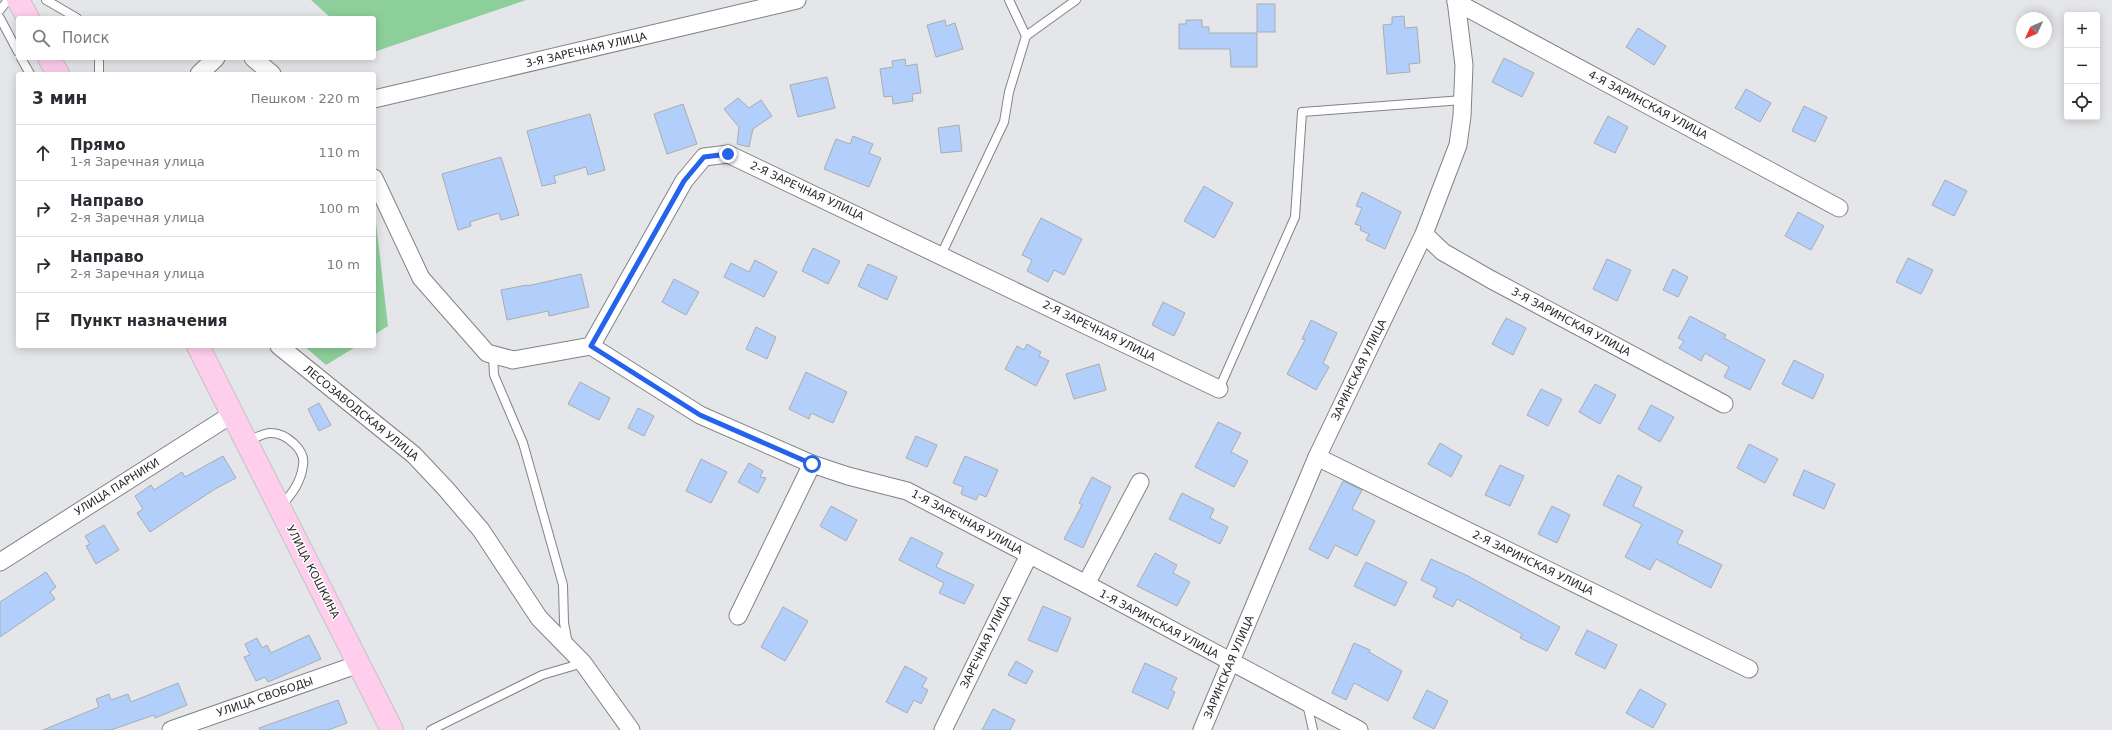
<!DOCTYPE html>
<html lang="ru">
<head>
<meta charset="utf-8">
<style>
	body { margin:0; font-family:"DejaVu Sans",sans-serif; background:#f2f2f3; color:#2b2b33 }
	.controls { position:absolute; right:12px; top:12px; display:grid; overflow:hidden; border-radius:4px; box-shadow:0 2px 10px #0003 }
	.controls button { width:36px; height:36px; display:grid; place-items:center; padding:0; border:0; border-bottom:1px solid #e1e1e2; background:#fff; color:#2b2b33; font:20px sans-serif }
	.compass { position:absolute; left:2016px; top:12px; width:36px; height:36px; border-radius:50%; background:#fff; box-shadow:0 2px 10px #0003; rotate:226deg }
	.stop { position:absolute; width:12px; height:12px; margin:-9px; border:3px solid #2563eb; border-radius:50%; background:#fff }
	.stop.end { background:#2563eb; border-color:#fff; box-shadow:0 1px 4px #0008 }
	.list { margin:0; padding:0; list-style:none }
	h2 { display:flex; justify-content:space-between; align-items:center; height:52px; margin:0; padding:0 16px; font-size:17px }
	h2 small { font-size:13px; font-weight:400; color:#7c7c81 }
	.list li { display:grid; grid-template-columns:26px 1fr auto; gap:12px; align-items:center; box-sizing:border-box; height:56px; padding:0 16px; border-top:1px solid #e1e1e2 }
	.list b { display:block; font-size:15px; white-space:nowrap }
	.list p { margin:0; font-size:13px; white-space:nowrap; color:#7c7c81 }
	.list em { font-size:13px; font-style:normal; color:#7c7c81 }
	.icon { flex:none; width:22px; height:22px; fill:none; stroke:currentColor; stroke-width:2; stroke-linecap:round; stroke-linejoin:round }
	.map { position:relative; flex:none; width:2112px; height:730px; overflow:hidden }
	.search { position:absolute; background:#fff; box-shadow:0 2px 10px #0003; left:16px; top:16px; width:360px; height:44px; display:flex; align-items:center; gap:10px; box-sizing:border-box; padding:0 14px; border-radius:4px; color:#7c7c81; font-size:15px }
	.panel { position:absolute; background:#fff; box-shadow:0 2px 10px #0003; left:16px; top:72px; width:360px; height:276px; border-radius:4px }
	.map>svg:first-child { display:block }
</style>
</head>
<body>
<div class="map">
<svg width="2112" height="730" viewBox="0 0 2112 730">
	<rect width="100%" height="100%" fill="#e5e6e9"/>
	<!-- green -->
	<g fill="#8dcf9a">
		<polygon points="311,0 526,0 374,52 374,18 331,18"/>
		<polygon points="374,206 388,326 374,335"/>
		<polygon points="304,346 357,346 326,365"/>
	</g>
	<!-- building -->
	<g fill="#b2cffb" stroke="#aaacae">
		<rect x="1257" y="4" width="18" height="28"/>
		<polygon points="1404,16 1405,28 1417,27 1420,63 1409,64 1410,72 1387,74 1383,25 1392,24 1392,17"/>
		<polygon points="945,20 946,26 955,23 963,49 936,57 927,25"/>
		<polygon points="1186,20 1202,20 1202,27 1209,27 1209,33 1257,33 1257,67 1231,67 1230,49 1179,49 1179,24 1186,24"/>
		<polygon points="1638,28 1666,46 1654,65 1626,47"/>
		<polygon points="1504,58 1534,73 1522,97 1492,82"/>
		<polygon points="905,59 906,66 917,64 921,93 912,94 913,101 893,104 892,96 884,97 880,69 893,67 892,61"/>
		<polygon points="827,77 835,108 798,117 790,85"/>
		<polygon points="1746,89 1771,103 1760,122 1735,108"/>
		<polygon points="738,98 749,108 761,100 772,116 753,129 749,147 737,144 739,127 724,109"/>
		<polygon points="683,104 697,144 667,154 654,114"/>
		<polygon points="1804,106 1827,117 1815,142 1792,131"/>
		<polygon points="590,114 605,170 588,175 586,167 554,176 556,183 542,186 527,131"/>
		<polygon points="1608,116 1628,127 1615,153 1594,143"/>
		<polygon points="959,125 962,151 941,153 938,128"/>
		<polygon points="853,136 873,144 869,153 881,158 869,187 824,169 836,139 850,144"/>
		<polygon points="501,157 519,215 501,220 499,213 470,222 471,226 458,230 442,174"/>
		<polygon points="1945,180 1967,191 1954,216 1932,205"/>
		<polygon points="1204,186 1233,203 1214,238 1184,221"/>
		<polygon points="1362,192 1401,212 1385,249 1366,240 1369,234 1360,230 1361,226 1355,224 1362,208 1356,206"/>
		<polygon points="1798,212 1824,226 1811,250 1785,236"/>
		<polygon points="1041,218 1082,239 1064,275 1054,270 1048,282 1027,271 1032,260 1022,255"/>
		<polygon points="813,248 840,261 828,284 802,271"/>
		<polygon points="1908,258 1933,270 1921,294 1896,282"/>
		<polygon points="1607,259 1631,270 1617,301 1593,289"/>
		<polygon points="755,260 777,272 764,297 724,277 731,263 749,272"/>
		<polygon points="868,264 897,277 887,300 858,286"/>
		<polygon points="1673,269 1688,277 1678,297 1663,290"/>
		<polygon points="581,274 589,307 549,316 548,311 507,320 501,290 527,285 527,286"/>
		<polygon points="674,279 699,292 686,315 662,302"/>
		<polygon points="1163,302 1185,313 1174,336 1152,325"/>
		<polygon points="1690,316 1726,335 1724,338 1765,360 1750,390 1724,377 1729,367 1705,353 1701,361 1679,348 1684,341 1678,338"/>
		<polygon points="1506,318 1526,328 1513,355 1492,344"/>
		<polygon points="1311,320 1337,333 1323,363 1329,367 1316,390 1287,374 1305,340 1302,339"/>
		<polygon points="756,327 776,337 767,359 746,349"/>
		<polygon points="1027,344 1041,352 1039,356 1049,361 1036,386 1005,369 1017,346 1024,350"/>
		<polygon points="1794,360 1824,375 1813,399 1782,384"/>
		<polygon points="1099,364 1106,390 1074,399 1066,374"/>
		<polygon points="806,372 847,392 833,423 811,413 809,419 789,409"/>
		<polygon points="580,382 610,398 599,420 568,404"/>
		<polygon points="1595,384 1616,395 1600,424 1579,412"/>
		<polygon points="1541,389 1562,399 1548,426 1527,415"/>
		<polygon points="319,403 331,425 319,431 308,409"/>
		<polygon points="1651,405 1674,417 1660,442 1638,429"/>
		<polygon points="638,408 654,416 644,436 628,428"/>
		<polygon points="1218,422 1241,433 1231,452 1248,461 1234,487 1195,467"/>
		<polygon points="916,436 937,445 927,467 906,458"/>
		<polygon points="1440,443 1462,456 1451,477 1428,464"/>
		<polygon points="1749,444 1778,459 1765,483 1737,468"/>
		<polygon points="223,456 236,478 215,489 150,532 137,513 143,509 135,496 151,485 154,490 182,472 185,477"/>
		<polygon points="965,456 998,470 986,497 979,494 976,500 961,494 963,487 953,483"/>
		<polygon points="701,459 727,472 711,503 686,491"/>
		<polygon points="749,463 763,471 760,477 766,478 758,493 738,482"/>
		<polygon points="1500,465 1524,476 1510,506 1485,495"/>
		<polygon points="1804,470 1835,484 1824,509 1793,495"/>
		<polygon points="1618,475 1642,487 1633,506 1683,531 1677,543 1722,565 1711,588 1656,559 1650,570 1625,557 1642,524 1603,505"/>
		<polygon points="1092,477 1111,487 1083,548 1064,539 1082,505 1079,503"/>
		<polygon points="1343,481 1362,490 1352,509 1375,521 1357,556 1335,545 1328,559 1309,549"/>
		<polygon points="1182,493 1214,509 1210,518 1228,527 1220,544 1169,519"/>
		<polygon points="831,506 857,520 846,541 820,526"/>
		<polygon points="1552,506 1570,515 1557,543 1538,534"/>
		<polygon points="104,525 119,550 96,564 86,546 90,544 85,536"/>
		<polygon points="911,537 943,553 936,567 974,585 964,604 939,593 944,583 899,560"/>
		<polygon points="1155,553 1177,565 1173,573 1190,582 1177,606 1137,586"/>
		<polygon points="1431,559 1468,576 1560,627 1547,651 1520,638 1522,634 1457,599 1453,607 1433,597 1437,588 1421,580"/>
		<polygon points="1366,562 1407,582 1395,606 1354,586"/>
		<polygon points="46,572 56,587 50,592 55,599 0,637 0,602"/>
		<polygon points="1043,606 1071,618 1057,652 1028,640"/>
		<polygon points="783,607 808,621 785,661 761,647"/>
		<polygon points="1587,630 1617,645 1605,669 1575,654"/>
		<polygon points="309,635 321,659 268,682 265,677 256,681 244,657 250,655 245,644 257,638 262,648 267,645 271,653"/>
		<polygon points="1354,643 1370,650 1369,652 1402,671 1388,701 1354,683 1346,700 1332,693"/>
		<polygon points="1016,661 1033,671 1026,684 1008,675"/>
		<polygon points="1145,663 1177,678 1171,690 1175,692 1168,709 1132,692"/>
		<polygon points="905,666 927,678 922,687 928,690 921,704 914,700 907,713 886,702"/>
		<polygon points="178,683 187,705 155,718 154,715 111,730 43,730 99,707 96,699 109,694 111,700 128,694 131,702"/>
		<polygon points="1640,689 1666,704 1653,728 1626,713"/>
		<polygon points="1427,690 1448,701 1434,729 1413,718"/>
		<polygon points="338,700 347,723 328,730 260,730 259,728"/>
		<polygon points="993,709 1015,720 1010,730 982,730"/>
	</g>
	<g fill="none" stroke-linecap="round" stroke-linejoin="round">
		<!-- service casing -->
		<g stroke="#818385" stroke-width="10">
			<g id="service">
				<polyline points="46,0 77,18"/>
				<polyline points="0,10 8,0"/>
				<polyline points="0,18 18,52"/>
				<polyline points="1026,36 1076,0"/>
				<polyline points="21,58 30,74"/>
				<polyline points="99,74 99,58"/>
				<polyline points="941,255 1004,122 1009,92 1026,36 1009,0"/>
				<polyline points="493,355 494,375 523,443 563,585 564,623 568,644"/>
				<polyline points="1219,389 1295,217 1302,112 1463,100"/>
				<path d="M248 441C255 438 263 433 271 433 286 433 306 450 303 465 301 482 292 494 281 506"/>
				<polyline points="1307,704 1313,730"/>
				<polyline points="431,730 542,675 583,663"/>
			</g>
		</g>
		<!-- minor casing -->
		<g stroke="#818385" stroke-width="19">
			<g id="minor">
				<polyline points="1456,2 1839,208"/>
				<polyline points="253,58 272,74"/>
				<polyline points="199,74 216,58"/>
				<polyline points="374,99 797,0"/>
				<polyline points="374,178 421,278 487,353 513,360 591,346 684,181 704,157 728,154 1219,389"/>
				<polyline points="1424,234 1443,252 1490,279 1724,404"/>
				<polyline points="279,346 414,455 446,489 481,530 539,618 583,663 631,730"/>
				<polyline points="591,346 700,415 812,464 848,476 907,491 1086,584 1140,482"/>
				<polyline points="1317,457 1749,669"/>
				<polyline points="0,562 234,413"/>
				<polyline points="1086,584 1359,730"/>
				<polyline points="738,616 812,464"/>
				<polyline points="171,730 359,664"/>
				<polyline points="943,730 1029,555"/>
				<polyline points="1202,730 1317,457 1424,234 1458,145 1462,116 1464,65 1456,0"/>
			</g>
		</g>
		<!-- primary casing -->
		<g stroke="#c3c3c4" stroke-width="24">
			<g id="primary">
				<polyline points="18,0 28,18"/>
				<polyline points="49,58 58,74"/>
				<polyline points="198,346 392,730"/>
			</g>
		</g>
		<!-- service -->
		<use href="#service" stroke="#fff" stroke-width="8"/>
		<!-- minor -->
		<use href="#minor" stroke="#fff" stroke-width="17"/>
		<!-- primary -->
		<use href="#primary" stroke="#feceec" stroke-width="22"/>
	</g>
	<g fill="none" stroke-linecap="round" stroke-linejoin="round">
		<!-- route -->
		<polyline stroke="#2563eb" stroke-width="5" points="728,154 704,157 684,181 591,346 700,415 812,464"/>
	</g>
	<g text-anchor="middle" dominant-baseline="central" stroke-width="3" stroke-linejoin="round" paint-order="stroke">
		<!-- street labels -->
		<g font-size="11" fill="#292a2b" stroke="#fff">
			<text transform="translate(586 50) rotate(-13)">3-Я ЗАРЕЧНАЯ УЛИЦА</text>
			<text transform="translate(1648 105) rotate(28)">4-Я ЗАРИНСКАЯ УЛИЦА</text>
			<text transform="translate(807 191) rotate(25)">2-Я ЗАРЕЧНАЯ УЛИЦА</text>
			<text transform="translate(1571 322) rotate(28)">3-Я ЗАРИНСКАЯ УЛИЦА</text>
			<text transform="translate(1099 331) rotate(26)">2-Я ЗАРЕЧНАЯ УЛИЦА</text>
			<text transform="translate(1359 370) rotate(-64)">ЗАРИНСКАЯ УЛИЦА</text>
			<text transform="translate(361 413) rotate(39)">ЛЕСОЗАВОДСКАЯ УЛИЦА</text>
			<text transform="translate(117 487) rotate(-32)">УЛИЦА ПАРНИКИ</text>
			<text transform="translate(967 522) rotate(28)">1-Я ЗАРЕЧНАЯ УЛИЦА</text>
			<text transform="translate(1533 563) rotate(26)">2-Я ЗАРИНСКАЯ УЛИЦА</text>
			<text transform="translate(313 572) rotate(63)">УЛИЦА КОШКИНА</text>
			<text transform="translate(1159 624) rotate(28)">1-Я ЗАРИНСКАЯ УЛИЦА</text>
			<text transform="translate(986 642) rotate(-64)">ЗАРЕЧНАЯ УЛИЦА</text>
			<text transform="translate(1229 667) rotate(-67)">ЗАРИНСКАЯ УЛИЦА</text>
			<text transform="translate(265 697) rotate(-19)">УЛИЦА СВОБОДЫ</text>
		</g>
	</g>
</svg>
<div class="controls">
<button>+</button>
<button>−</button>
<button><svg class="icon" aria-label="locate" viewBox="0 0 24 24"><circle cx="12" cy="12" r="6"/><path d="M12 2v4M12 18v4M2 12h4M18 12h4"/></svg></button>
</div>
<svg class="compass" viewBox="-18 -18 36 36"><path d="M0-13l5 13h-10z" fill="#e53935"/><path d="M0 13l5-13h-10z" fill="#7c7c81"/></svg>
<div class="stop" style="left:812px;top:464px"></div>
<div class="stop end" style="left:728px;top:154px"></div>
<div class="search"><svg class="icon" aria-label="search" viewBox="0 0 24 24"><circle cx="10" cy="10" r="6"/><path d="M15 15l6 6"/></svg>Поиск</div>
<section class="panel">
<h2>3 мин<small>Пешком · 220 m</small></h2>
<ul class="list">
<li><svg class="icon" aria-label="ahead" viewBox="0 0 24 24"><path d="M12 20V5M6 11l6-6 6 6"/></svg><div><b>Прямо</b><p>1-я Заречная улица</p></div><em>110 m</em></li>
<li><svg class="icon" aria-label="right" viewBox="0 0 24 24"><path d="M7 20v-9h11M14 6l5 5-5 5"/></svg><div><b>Направо</b><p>2-я Заречная улица</p></div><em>100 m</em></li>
<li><svg class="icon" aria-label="right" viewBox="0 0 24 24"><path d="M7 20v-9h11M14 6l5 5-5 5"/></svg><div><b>Направо</b><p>2-я Заречная улица</p></div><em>10 m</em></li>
<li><svg class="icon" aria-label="arrive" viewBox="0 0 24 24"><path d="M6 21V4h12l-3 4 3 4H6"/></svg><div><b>Пункт назначения</b></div></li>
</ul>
</section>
</div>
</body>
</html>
